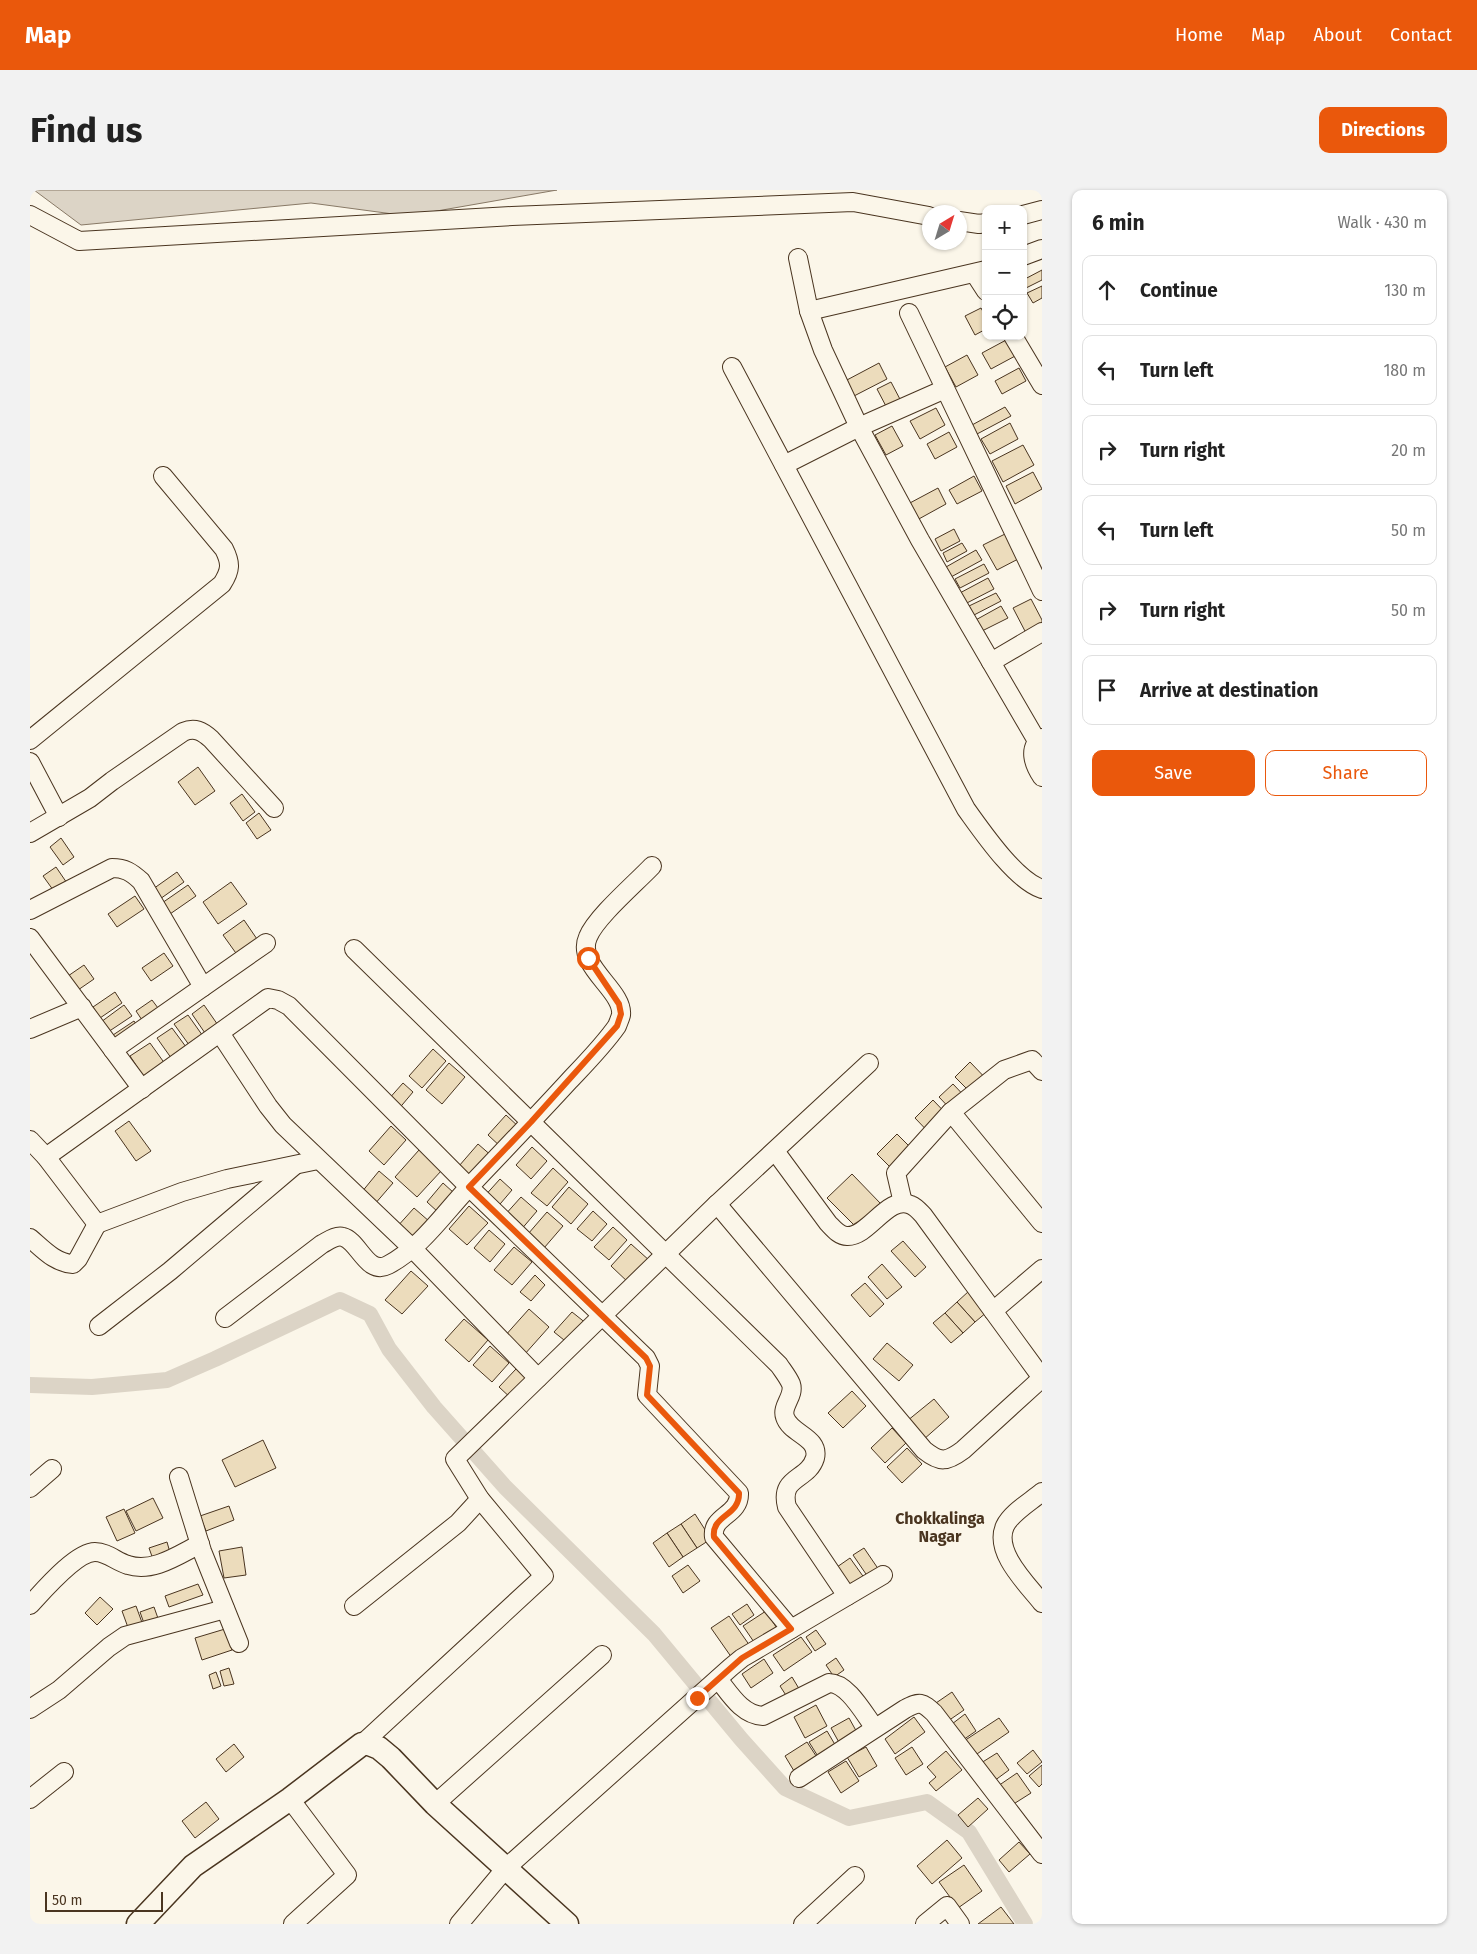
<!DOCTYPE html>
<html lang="en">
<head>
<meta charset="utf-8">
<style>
	body { margin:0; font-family:"Fira Sans",sans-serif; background:#f2f2f2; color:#222 }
	.controls { position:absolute; right:15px; top:15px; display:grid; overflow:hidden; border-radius:10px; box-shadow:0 1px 4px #0004 }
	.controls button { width:45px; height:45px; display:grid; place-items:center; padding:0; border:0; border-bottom:1px solid #e0e0e0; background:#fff; color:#222; font:25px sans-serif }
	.compass { position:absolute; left:892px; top:15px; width:45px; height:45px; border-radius:50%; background:#fff; box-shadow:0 1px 4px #0004; rotate:38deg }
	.scale { position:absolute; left:15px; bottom:12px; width:118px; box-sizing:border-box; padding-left:5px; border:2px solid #4a3520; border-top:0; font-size:14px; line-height:18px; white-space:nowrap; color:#4a3520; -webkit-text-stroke:4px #fbf6e9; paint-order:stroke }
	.stop { position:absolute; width:15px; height:15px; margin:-11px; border:4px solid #ea580c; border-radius:50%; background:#fff }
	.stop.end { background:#ea580c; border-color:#fff; box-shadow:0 1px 5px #0008 }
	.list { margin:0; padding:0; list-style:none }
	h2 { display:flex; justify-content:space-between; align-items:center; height:65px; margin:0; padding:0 20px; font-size:21px }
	h2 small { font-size:16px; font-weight:400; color:#767676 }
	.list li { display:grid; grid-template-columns:32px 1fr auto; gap:15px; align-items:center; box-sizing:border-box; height:70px; margin:0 10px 10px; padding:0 10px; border:1px solid #e0e0e0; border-radius:10px }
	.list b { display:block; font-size:19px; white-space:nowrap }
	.list em { font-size:16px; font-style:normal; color:#767676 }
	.actions { display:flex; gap:10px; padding:15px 20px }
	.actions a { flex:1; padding:11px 0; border:1px solid #ea580c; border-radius:10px; text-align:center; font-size:18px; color:#ea580c }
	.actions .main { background:#ea580c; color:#fff }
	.icon { flex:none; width:28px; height:28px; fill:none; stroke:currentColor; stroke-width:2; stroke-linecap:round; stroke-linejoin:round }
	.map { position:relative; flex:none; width:1012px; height:1734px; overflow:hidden; border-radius:10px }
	header { display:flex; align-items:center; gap:30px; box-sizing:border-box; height:70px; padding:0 25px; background:#ea580c; color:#fff }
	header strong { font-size:24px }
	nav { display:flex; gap:28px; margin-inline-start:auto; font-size:18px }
	.intro { display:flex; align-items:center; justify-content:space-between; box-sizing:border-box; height:120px; padding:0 30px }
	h1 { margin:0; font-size:35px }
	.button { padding:12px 22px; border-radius:10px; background:#ea580c; color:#fff; font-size:18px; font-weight:700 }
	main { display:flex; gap:30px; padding:0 30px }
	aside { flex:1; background:#fff; border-radius:10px; box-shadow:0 1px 4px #0004 }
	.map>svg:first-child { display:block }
</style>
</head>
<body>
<header>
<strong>Map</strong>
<nav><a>Home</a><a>Map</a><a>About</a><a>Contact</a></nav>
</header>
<div class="intro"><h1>Find us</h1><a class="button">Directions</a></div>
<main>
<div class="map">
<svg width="1012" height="1734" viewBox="0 0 1012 1734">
	<rect width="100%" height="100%" fill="#fbf6e9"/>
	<!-- water -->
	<polygon fill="#dcd4c6" stroke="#887966" points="4,0 527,0 378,26 281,13 51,35"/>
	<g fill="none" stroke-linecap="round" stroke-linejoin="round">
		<!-- canal -->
		<polyline stroke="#dcd4c6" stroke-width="16" points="0,1195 62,1197 137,1190 185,1169 310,1110 340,1124 359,1159 404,1217 475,1297 624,1444 711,1549 755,1598 819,1628 897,1612 939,1642 995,1734"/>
	</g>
	<!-- building -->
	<g fill="#ecdcbc" stroke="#4a3520">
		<polygon points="1012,80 1012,90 996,98 993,90"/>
		<polygon points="1012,96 1012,108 1003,113 997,103"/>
		<polygon points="951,118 956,127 956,139 945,145 935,126"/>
		<polygon points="978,149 987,165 961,179 952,163"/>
		<polygon points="937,165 948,185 926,197 915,177"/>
		<polygon points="849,173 857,189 824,206 815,191"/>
		<polygon points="989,178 996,191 972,204 965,191"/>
		<polygon points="861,192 872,213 858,220 847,199"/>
		<polygon points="975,217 981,226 947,244 942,235"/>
		<polygon points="906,218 915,235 890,249 880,231"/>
		<polygon points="980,233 988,249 960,264 951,249"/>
		<polygon points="862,236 873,256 856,265 845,245"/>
		<polygon points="919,242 927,257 905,269 897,254"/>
		<polygon points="993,255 1004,275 973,292 962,271"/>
		<polygon points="1003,282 1012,299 985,314 976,296"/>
		<polygon points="944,286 952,301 927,314 919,300"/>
		<polygon points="908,298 916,314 887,330 878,314"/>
		<polygon points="924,339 930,351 911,361 905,349"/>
		<polygon points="979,342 992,367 967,380 953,355"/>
		<polygon points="932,353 937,361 917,372 913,363"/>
		<polygon points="946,360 952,370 921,387 916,377"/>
		<polygon points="954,374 959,383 930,398 925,389"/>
		<polygon points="958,388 964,399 933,415 928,404"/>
		<polygon points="966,403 971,411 944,425 939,416"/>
		<polygon points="1001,409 1012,430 1012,435 996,443 983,418"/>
		<polygon points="971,416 978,428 948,443 942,432"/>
		<polygon points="168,577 185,601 165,615 148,592"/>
		<polygon points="212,604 225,622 213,631 200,613"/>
		<polygon points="229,623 241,640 227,649 216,633"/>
		<polygon points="31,648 44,667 33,675 20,657"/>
		<polygon points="26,677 39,696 26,704 13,686"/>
		<polygon points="147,682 154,692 130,709 123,699"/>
		<polygon points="201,692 217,714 188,734 173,712"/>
		<polygon points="158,695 166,706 140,724 132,713"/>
		<polygon points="105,706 114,719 87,737 78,724"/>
		<polygon points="214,730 229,752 208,766 193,745"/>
		<polygon points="134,763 143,776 121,791 112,778"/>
		<polygon points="54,775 64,789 48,800 38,786"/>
		<polygon points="85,802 92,813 70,828 63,817"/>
		<polygon points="122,810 131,822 114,833 106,821"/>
		<polygon points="94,815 102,826 78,842 71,832"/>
		<polygon points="174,815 190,838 177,846 162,824"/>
		<polygon points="158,825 175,849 162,859 144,834"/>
		<polygon points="104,831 110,840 86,856 80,847"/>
		<polygon points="142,838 159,861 144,872 127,848"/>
		<polygon points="120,853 138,878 117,892 100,866"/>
		<polygon points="403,859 416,871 392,898 379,886"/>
		<polygon points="940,872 963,896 949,911 925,887"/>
		<polygon points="419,873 435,887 412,914 396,900"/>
		<polygon points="373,893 383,902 367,921 357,911"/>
		<polygon points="923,894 941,913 927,926 909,907"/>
		<polygon points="903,910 924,932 906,950 885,928"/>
		<polygon points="476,925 490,938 472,958 458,945"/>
		<polygon points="99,931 121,961 106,971 85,941"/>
		<polygon points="361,936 376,950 354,975 339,961"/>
		<polygon points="867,944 889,966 868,985 847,964"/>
		<polygon points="448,954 463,967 443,989 429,976"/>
		<polygon points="502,957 517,971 501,989 486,975"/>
		<polygon points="389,960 412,980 387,1007 365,987"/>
		<polygon points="523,978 538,992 517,1016 501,1003"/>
		<polygon points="349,981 363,993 344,1015 331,1003"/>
		<polygon points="822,984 851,1014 826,1037 797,1008"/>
		<polygon points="470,989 482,1000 465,1020 452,1009"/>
		<polygon points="413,993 424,1003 408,1022 397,1012"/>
		<polygon points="539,997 558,1014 541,1034 522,1017"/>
		<polygon points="491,1007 507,1021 490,1041 474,1026"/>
		<polygon points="439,1016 458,1033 437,1055 419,1039"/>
		<polygon points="384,1018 400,1032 381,1053 366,1038"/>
		<polygon points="563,1021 577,1034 562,1051 547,1039"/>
		<polygon points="517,1022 533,1036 514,1058 498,1044"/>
		<polygon points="583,1037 597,1050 579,1070 564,1057"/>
		<polygon points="459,1040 475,1054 460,1072 444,1058"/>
		<polygon points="873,1051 896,1077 885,1087 861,1061"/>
		<polygon points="601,1054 620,1071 600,1094 581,1076"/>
		<polygon points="484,1057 502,1072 482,1095 464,1080"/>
		<polygon points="852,1074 872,1097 857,1109 838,1087"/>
		<polygon points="381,1081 398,1096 372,1124 355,1110"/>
		<polygon points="505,1085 515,1095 501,1111 490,1102"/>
		<polygon points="835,1093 854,1114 840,1127 821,1105"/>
		<polygon points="939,1101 957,1122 945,1132 927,1112"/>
		<polygon points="927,1112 945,1132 933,1143 915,1123"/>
		<polygon points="499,1119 519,1137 494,1165 474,1147"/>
		<polygon points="542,1122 557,1134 539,1154 524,1142"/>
		<polygon points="915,1123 933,1143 921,1153 903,1133"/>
		<polygon points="434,1129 458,1150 439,1172 415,1150"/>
		<polygon points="857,1153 883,1175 869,1191 843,1169"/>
		<polygon points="460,1156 479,1173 462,1192 443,1175"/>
		<polygon points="486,1179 500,1191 483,1210 469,1197"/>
		<polygon points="822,1201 836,1216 813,1238 798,1223"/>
		<polygon points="904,1209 919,1227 893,1250 877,1231"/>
		<polygon points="862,1238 876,1253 855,1273 841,1258"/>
		<polygon points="233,1250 246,1278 205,1297 192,1270"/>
		<polygon points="877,1258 892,1274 872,1293 857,1277"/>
		<polygon points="123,1308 133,1328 106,1341 96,1321"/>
		<polygon points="199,1316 204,1330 176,1341 170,1326"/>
		<polygon points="94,1319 105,1343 87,1351 76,1327"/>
		<polygon points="665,1324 681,1349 667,1358 651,1334"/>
		<polygon points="651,1334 667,1358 653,1367 637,1343"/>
		<polygon points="637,1343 653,1367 639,1377 623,1353"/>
		<polygon points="137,1352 141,1366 124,1372 119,1358"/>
		<polygon points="212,1357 216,1385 194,1388 189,1361"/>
		<polygon points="834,1358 849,1380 838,1387 823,1365"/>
		<polygon points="820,1368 835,1389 821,1398 807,1377"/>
		<polygon points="658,1375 670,1391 653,1403 642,1386"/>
		<polygon points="168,1394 173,1405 139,1417 135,1406"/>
		<polygon points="70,1407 83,1419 67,1435 55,1423"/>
		<polygon points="717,1414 724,1425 710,1435 702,1424"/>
		<polygon points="106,1416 114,1438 100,1443 92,1421"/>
		<polygon points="124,1417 130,1434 116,1439 110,1422"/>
		<polygon points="736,1421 748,1440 726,1455 713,1436"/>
		<polygon points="699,1426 720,1456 702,1468 681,1438"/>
		<polygon points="195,1439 202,1460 172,1470 165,1448"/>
		<polygon points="786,1440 796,1454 785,1461 776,1447"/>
		<polygon points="771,1447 782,1462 754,1481 743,1465"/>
		<polygon points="806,1468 814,1480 804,1487 796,1475"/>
		<polygon points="734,1469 743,1483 721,1498 712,1484"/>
		<polygon points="199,1478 204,1494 194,1496 190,1481"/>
		<polygon points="186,1482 191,1496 183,1499 179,1485"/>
		<polygon points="762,1487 771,1502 759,1510 750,1496"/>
		<polygon points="922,1502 934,1520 918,1531 906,1513"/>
		<polygon points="786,1515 797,1536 775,1548 764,1527"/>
		<polygon points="935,1524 946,1541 933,1550 922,1534"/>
		<polygon points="884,1527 895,1542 865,1564 855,1549"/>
		<polygon points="819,1528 829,1546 811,1556 801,1538"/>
		<polygon points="969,1528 979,1542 944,1566 934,1551"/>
		<polygon points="797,1541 807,1558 789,1568 779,1552"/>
		<polygon points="777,1552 790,1572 767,1586 755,1566"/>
		<polygon points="204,1554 214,1567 196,1582 186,1569"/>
		<polygon points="836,1557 847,1576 829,1587 817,1567"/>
		<polygon points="882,1557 893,1574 876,1585 865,1568"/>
		<polygon points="1003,1560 1012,1572 997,1584 987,1573"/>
		<polygon points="916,1561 932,1580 906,1601 899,1593 906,1587 897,1577"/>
		<polygon points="967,1563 979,1580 964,1591 951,1573"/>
		<polygon points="816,1571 829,1591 811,1603 798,1582"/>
		<polygon points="1012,1575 1012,1594 1009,1597 999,1586"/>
		<polygon points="987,1583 1001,1603 982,1615 968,1596"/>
		<polygon points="948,1608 958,1619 938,1637 928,1625"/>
		<polygon points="176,1612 189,1629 165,1648 152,1631"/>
		<polygon points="917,1650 932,1668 902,1694 887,1676"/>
		<polygon points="989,1652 1000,1664 979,1682 969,1670"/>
		<polygon points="934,1675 952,1701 928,1718 909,1692"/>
		<polygon points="971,1717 984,1734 948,1734"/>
	</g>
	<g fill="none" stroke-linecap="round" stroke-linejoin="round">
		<!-- minor casing -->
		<g stroke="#4a3520" stroke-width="20">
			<g id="minor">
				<polyline points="0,25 49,51 482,26 823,12 899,26"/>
				<polyline points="993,25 1012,20"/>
				<polyline points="929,31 949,34 956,33"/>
				<polyline points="993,66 1012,59"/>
				<polyline points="768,68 779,121 793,160 829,237 890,350 1007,551"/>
				<polyline points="945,84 956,101"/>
				<polyline points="779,121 956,80"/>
				<polyline points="879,123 1012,401"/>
				<polyline points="983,146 1012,195"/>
				<path d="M702 177 936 619C952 641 985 690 1012 699"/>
				<polyline points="754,275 829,237 915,199"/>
				<polyline points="961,472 1012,442"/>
				<path d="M1012 548C997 558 1004 575 1012 587"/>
				<path d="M0 550 192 394C201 380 201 373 194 359L133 286"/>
				<polyline points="0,572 29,627"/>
				<path d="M0 643 60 608 82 591 153 542C165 537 172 541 181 549L244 618"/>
				<path d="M0 720 82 678C95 678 101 682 111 691L173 797"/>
				<polyline points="0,748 112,899"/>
				<path d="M324 759 749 1175C753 1181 758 1187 761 1194 765 1206 751 1216 755 1227 760 1244 790 1247 785 1268 778 1291 749 1286 757 1317L817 1406"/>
				<polyline points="0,839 52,817"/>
				<polyline points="190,843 238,916 253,935 383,1059 508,1188"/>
				<polyline points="83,860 236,753"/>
				<polyline points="921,922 1012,1033"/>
				<polyline points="0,950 16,967 67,1034 152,1002 197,989 288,970"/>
				<path d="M745 961 798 1033C803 1038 809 1046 817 1046 839 1047 858 1004 881 1015 886 1017 890 1022 893 1025L1012 1188"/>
				<path d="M16 967 238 808 248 810 259 816 439 997 616 1168 620 1176 617 1205 709 1303C710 1326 681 1325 684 1347L761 1439"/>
				<polyline points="873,1013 866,983 921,922 974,880 1002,870 1012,881"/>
				<path d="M687 1014 894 1260C910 1273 917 1272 933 1260L1012 1188"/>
				<path d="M0 1048C13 1059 25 1073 43 1074L48 1069 67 1034"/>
				<polyline points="963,1121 1012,1079"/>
				<path d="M195 1128 292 1054C298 1051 306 1045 313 1047 329 1051 337 1086 358 1075 392 1057 414 1023 440 996 473 961 507 926 539 891 556 873 573 856 587 836 588 833 590 829 591 825 594 800 545 776 558 747 566 727 606 693 622 676"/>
				<polyline points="69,1136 140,1081 264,976"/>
				<polyline points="149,1287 172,1361 209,1453"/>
				<polyline points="0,1298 22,1279"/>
				<path d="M1012 1302C1000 1312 981 1323 975 1336 963 1362 998 1395 1012 1413"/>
				<path d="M0 1415C13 1401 46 1362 65 1362 77 1362 87 1372 98 1375 123 1383 148 1365 170 1354"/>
				<polyline points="324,1416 428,1333 450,1309"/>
				<path d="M688 1489C700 1504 712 1525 733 1526L799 1493C818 1493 834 1524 845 1538"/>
				<polyline points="0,1519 29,1500 79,1457 95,1446 195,1419"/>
				<polyline points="332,1554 514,1386 450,1309 425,1269 687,1014 839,873"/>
				<path d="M769 1588 875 1519C890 1511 892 1512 904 1523L1012 1664"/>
				<polyline points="0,1609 34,1582"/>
				<polyline points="260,1609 317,1685 263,1734"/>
				<polyline points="405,1614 572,1465"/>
				<polyline points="429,1734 476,1678 701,1477 712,1468 853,1385"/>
				<polyline points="773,1734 825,1686"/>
				<polyline points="895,1734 917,1716 930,1734"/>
			</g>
		</g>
		<!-- major casing -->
		<g stroke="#4a3520" stroke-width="25">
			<polyline id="major" points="108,1734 163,1676 260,1609 332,1554 339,1554 349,1558 361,1568 405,1614 537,1734"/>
		</g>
		<!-- minor -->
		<use href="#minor" stroke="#fbf6e9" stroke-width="18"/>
		<!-- major -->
		<use href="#major" stroke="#fbf6e9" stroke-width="22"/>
	</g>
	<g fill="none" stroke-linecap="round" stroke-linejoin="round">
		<!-- route -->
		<path stroke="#ea580c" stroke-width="6" d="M558 768 589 814 591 824 587 836 501 932 439 997 616 1168 620 1176 617 1205 709 1303C710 1326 681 1325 684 1347L761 1439 712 1468 667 1508"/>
	</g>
	<g text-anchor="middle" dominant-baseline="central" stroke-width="4" stroke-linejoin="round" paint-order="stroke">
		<!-- neighbourhood labels -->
		<g font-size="16" font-weight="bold" fill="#4a3520" stroke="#fbf6e9">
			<text x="910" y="1328">Chokkalinga<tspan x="910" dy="18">Nagar</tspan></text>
		</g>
	</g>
</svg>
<div class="controls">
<button>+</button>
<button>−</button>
<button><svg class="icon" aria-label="locate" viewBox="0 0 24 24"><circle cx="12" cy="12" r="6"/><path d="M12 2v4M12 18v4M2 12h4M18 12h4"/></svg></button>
</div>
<svg class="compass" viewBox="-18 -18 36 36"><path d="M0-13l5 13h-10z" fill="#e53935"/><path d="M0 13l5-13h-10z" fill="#767676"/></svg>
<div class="scale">50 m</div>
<div class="stop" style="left:558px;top:768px"></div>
<div class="stop end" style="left:667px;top:1508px"></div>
</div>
<aside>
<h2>6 min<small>Walk · 430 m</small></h2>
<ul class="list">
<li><svg class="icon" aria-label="ahead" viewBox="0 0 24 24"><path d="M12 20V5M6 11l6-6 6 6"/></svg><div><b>Continue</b></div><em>130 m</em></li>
<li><svg class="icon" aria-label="left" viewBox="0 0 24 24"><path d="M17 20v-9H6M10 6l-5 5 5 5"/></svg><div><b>Turn left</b></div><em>180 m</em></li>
<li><svg class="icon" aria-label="right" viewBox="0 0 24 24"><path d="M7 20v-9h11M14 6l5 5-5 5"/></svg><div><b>Turn right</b></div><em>20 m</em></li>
<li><svg class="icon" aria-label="left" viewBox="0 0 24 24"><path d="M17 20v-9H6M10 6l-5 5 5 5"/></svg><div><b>Turn left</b></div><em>50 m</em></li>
<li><svg class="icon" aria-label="right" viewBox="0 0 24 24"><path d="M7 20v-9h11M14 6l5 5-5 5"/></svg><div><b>Turn right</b></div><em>50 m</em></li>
<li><svg class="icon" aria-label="arrive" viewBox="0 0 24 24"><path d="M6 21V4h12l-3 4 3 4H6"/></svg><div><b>Arrive at destination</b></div></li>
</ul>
<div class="actions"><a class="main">Save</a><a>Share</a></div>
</aside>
</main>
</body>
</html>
